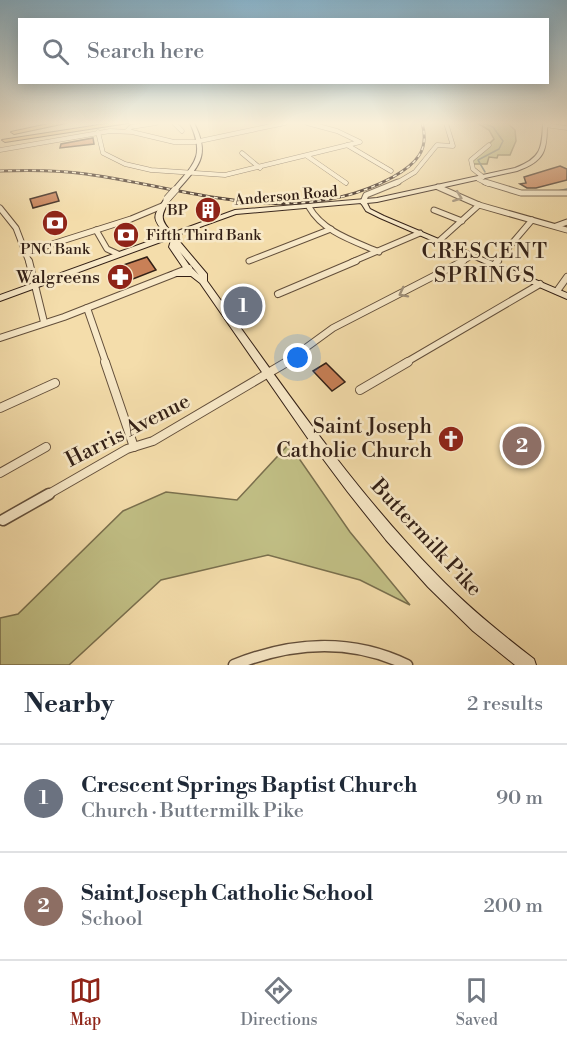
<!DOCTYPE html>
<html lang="en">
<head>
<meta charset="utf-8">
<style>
	body { margin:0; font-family:"Libre Bodoni",serif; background:#f6f6f7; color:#1f2937 }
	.you { position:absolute; left:298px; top:358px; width:21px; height:21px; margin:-15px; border:4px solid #fff; border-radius:50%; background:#1a73e8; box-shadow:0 0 0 9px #1a73e833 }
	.badge { display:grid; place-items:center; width:39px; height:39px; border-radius:50%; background:#8f2418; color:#fff; font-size:20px; font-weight:700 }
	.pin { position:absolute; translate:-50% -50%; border:3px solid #fff; box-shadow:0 2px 6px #0006 }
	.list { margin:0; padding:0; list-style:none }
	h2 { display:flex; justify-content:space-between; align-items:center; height:78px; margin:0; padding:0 24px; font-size:26px }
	h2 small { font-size:20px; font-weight:400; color:#747a83 }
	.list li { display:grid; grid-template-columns:39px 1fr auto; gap:18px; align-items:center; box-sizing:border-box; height:108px; padding:0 24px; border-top:2px solid #e0e1e3 }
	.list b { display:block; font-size:22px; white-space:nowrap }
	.list p { margin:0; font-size:20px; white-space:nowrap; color:#747a83 }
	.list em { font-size:20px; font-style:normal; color:#747a83 }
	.icon { flex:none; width:33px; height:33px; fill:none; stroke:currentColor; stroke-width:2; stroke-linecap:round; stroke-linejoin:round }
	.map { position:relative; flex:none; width:567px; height:665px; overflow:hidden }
	.search { position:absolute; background:#fff; box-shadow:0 3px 15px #0003; left:18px; right:18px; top:18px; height:66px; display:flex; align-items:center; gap:15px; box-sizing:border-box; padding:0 21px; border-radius:0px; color:#747a83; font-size:22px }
	.sheet { height:294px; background:#fff }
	nav { display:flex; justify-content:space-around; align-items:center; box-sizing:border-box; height:84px; border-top:2px solid #e0e1e3; background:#fff; font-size:16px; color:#747a83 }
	nav a { display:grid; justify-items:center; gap:3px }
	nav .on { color:#8f2418 }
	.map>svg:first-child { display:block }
</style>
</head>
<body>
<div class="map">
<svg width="567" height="665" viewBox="0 0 567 665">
	<rect width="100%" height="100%" fill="#f4ddab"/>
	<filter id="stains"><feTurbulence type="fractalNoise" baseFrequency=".00333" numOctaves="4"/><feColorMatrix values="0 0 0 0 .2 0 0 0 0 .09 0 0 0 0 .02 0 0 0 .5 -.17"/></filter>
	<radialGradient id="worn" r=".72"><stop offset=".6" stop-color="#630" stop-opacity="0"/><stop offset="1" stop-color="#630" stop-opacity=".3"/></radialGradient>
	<!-- green -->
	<g fill="#c1bf85" stroke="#7a704e" stroke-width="1.5">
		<polygon points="477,123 507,123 515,130 516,141 510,155 498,155 497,158 489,157 487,164 471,164 471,162 494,139 489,130"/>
		<polygon points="289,444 350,532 410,605 360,580 268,555 161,580 69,665 0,665 0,618 18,614 123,511 166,492 237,500"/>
	</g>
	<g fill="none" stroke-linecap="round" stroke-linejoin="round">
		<!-- stream -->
		<g stroke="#727d72" stroke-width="1.5">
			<polyline points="482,123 493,127 503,141 499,149 478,160 485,172"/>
			<polyline points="557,191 567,189"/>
		</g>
	</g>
	<!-- building -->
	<g fill="#c88057" stroke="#332016" stroke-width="1.5">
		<polygon points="93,138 94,144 60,148 61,144"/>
		<polygon points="560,166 567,169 567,180 536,188 527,188 520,184 526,183 524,177"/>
		<polygon points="56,192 59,201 33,208 30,199"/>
		<polygon points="147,257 156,270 120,284 112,269"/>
		<polygon points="326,363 345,382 332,391 313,371"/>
	</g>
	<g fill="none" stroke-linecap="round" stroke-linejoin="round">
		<!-- street-far4 casing -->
		<g stroke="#634f3b" stroke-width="5">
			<g id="street-far4">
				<polyline points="174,123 182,131"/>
				<polyline points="545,125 567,128"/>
				<polyline points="127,131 131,127 156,123"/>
				<polyline points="98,132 103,153 125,164 151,170 225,175 360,142 337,131 307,123"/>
				<polyline points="347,145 391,171"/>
				<polyline points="0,150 110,131 132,132 174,142 195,142 285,123"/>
				<polyline points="242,153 260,168"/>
				<polyline points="307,156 346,183"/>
				<polyline points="483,177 473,169 471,160 489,145"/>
				<polyline points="478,179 488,184"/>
				<polyline points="395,184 415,172 437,145 453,146 446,123"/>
			</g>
		</g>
		<!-- street-far3 casing -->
		<g stroke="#634f3b" stroke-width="7">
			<g id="street-far3">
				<polyline points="485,182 521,193 567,193"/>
				<polyline points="438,187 479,205 567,230"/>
				<polyline points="363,202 366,195 398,182"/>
				<path d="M309 207C323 232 354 241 379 252"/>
				<polyline points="0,208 16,228 29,262"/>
				<polyline points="434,210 462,221"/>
				<polyline points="556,226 567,222"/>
				<polyline points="96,230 107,249 118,254"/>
				<polyline points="439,241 479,205"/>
				<polyline points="24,253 131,219 162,206"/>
				<polyline points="249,261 331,229"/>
				<polyline points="352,262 420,233"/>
				<polyline points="461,262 473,255"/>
				<polyline points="496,262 532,220"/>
			</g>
		</g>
		<!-- street-far2 casing -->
		<g stroke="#634f3b" stroke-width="8">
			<g id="street-far2">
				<polyline points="29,261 44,322"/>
				<polyline points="494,265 498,261"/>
				<polyline points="557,291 567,277"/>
				<polyline points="278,294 356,261"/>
				<polyline points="87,308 106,363"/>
				<polyline points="0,338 64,317 189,268"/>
				<polyline points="285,363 333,328 463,261"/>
				<polyline points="405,363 540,284"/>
			</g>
		</g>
		<!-- street-far1 casing -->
		<g stroke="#634f3b" stroke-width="10">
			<g id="street-far1">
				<polyline points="105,362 134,447"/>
				<polyline points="360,390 408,362"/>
				<polyline points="0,408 55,383"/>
				<polyline points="0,473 46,447"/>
				<polyline points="47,495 127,449 153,441 287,362"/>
			</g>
		</g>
		<!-- street casing -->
		<g stroke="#634f3b" stroke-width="13">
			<g id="street">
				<polyline points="3,520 49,494"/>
				<path d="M234 665C291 642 351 638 407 665"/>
			</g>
		</g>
		<!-- secondary casing -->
		<g stroke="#332016" stroke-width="2">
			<g id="secondary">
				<path d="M190 123H194C211 156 199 166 177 191L175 192 172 190C193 164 206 158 190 123Z"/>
				<path d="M543 123H547C547 151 545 161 517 171L377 202 367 203 370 209 384 216 567 293V299L380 218 366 211 361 203 236 214 175 236 207 274V281C280 382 350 486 437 575 467 606 500 633 534 659L536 665H515L473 631 428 587 386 540 347 491 309 440 200 283 191 276H169L168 274 172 272H186L169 247 171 240 169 239 0 301V295L166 235C151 217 153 217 165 198L170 199C161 216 159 218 172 233L235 210 377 198 515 168C541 158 542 149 543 123ZM180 252 199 275 189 265Z"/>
			</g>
		</g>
		<!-- highway casing -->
		<g stroke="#332016" stroke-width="2">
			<g id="highway">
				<polygon points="53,123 66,123 14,134 11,132"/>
				<polygon points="112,123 128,123 5,142 2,140"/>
			</g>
		</g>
		<!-- street-far4 -->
		<use href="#street-far4" stroke="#f8e9c8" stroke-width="4"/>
		<!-- street-far3 -->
		<use href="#street-far3" stroke="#f8e9c8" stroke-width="5"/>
		<!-- street-far2 -->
		<use href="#street-far2" stroke="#f8e9c8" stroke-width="6"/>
		<!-- street-far1 -->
		<use href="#street-far1" stroke="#f8e9c8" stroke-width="8"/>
		<!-- street -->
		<use href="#street" stroke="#f8e9c8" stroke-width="10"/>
		<!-- secondary -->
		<use href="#secondary" fill="#f8e9c8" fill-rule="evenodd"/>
		<!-- highway -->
		<use href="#highway" fill="#eabe76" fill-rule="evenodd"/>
		<!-- rail casing -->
		<g stroke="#332016" stroke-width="3">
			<path id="rail" d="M0 171C29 170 58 170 86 174 189 188 293 231 393 177 416 164 430 150 422 123"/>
		</g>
		<!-- rail -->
		<use href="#rail" stroke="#f8e9c8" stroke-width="1.5" stroke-dasharray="4" stroke-linecap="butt"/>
		<!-- secondary-bridge casing -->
		<g stroke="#332016" stroke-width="8" stroke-linecap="butt">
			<polyline id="secondary-bridge" points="167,199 175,190"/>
		</g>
		<!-- secondary-bridge -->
		<use href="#secondary-bridge" stroke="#f8e9c8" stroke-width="7"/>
	</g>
	<!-- one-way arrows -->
	<defs><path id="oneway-chevron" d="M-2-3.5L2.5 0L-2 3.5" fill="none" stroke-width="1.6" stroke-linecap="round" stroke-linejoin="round" transform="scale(1.5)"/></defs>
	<g stroke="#9f8f78">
		<use href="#oneway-chevron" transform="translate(458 197) rotate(21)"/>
		<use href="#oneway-chevron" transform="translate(403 293) rotate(153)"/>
	</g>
	<!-- sky -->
	<linearGradient id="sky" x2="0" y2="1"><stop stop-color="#89b7d1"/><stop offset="0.57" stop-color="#faf0d9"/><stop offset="1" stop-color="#faf0d9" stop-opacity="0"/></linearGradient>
	<rect width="567" height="216" fill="url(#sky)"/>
	<!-- icons -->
	<defs>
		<g id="building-disc" transform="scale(1.35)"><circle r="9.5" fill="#8f2418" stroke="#f8e9c8"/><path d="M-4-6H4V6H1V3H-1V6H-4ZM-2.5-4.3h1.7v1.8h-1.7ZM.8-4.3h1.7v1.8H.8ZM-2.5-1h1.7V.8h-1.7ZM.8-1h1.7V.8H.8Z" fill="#fff"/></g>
		<g id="bank-disc" transform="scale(1.35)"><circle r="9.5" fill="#8f2418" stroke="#f8e9c8"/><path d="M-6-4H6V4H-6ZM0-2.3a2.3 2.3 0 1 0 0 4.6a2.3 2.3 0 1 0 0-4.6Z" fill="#fff"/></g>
		<g id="pharmacy-disc" transform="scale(1.35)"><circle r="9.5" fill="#8f2418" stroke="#f8e9c8"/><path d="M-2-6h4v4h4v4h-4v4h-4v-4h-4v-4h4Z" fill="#fff"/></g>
		<g id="church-disc" transform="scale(1.35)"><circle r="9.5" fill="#8f2418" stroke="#f8e9c8"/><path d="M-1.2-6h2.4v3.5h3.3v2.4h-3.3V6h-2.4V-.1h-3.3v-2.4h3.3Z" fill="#fff"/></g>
	</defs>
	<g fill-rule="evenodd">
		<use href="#building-disc" x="208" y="210"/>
		<use href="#bank-disc" x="55" y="223"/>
		<use href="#bank-disc" x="126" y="235"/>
		<use href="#pharmacy-disc" x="120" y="277"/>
		<use href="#church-disc" x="451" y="439"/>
	</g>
	<g text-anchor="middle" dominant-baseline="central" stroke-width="5" stroke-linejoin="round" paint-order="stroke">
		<!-- far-street labels -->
		<g font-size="15" fill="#332016" stroke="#f8e9c8">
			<text transform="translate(286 196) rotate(-5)">Anderson Road</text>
		</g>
		<!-- far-poi labels -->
		<g font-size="15" fill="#332016" stroke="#f8e9c8" text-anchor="end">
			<text x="188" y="210">BP</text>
			<text x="146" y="235" text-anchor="start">Fifth Third Bank</text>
			<text x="55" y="249" text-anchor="middle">PNC Bank</text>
		</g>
		<!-- poi labels -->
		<g font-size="18" fill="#332016" stroke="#f8e9c8" text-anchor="end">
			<text x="100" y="277">Walgreens</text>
		</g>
		<!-- quarter labels -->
		<g font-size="21" letter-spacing="1.5" fill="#332016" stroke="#f8e9c8">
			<text x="485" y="252">CRESCENT<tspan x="485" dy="24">SPRINGS</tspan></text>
		</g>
		<!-- near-poi labels -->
		<g font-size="21" fill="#332016" stroke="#f8e9c8" text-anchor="end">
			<text x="432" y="427">Saint Joseph<tspan x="432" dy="24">Catholic Church</tspan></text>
		</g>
		<!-- near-street labels -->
		<g font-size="21" fill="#332016" stroke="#f8e9c8">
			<text transform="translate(128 431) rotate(-27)">Harris Avenue</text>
			<text transform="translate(426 538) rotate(47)">Buttermilk Pike</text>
		</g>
	</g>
	<rect width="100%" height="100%" filter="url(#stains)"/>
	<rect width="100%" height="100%" fill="url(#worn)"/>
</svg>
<div class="you"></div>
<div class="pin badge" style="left:243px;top:306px;background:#6b7280">1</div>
<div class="pin badge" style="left:522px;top:446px;background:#8d6e63">2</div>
<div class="search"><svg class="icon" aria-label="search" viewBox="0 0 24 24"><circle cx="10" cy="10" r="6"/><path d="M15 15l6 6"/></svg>Search here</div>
</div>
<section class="sheet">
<h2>Nearby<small>2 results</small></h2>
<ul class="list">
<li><span class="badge" style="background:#6b7280">1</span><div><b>Crescent Springs Baptist Church</b><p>Church · Buttermilk Pike</p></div><em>90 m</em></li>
<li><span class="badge" style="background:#8d6e63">2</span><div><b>Saint Joseph Catholic School</b><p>School</p></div><em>200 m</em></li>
</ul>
</section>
<nav>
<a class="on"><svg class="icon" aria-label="map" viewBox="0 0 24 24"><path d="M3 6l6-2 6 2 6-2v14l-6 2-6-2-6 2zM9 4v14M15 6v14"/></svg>Map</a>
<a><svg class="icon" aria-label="directions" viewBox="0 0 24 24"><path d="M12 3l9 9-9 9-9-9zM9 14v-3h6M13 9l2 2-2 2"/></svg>Directions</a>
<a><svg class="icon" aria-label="saved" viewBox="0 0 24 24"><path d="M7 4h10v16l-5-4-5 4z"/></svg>Saved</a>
</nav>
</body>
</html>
